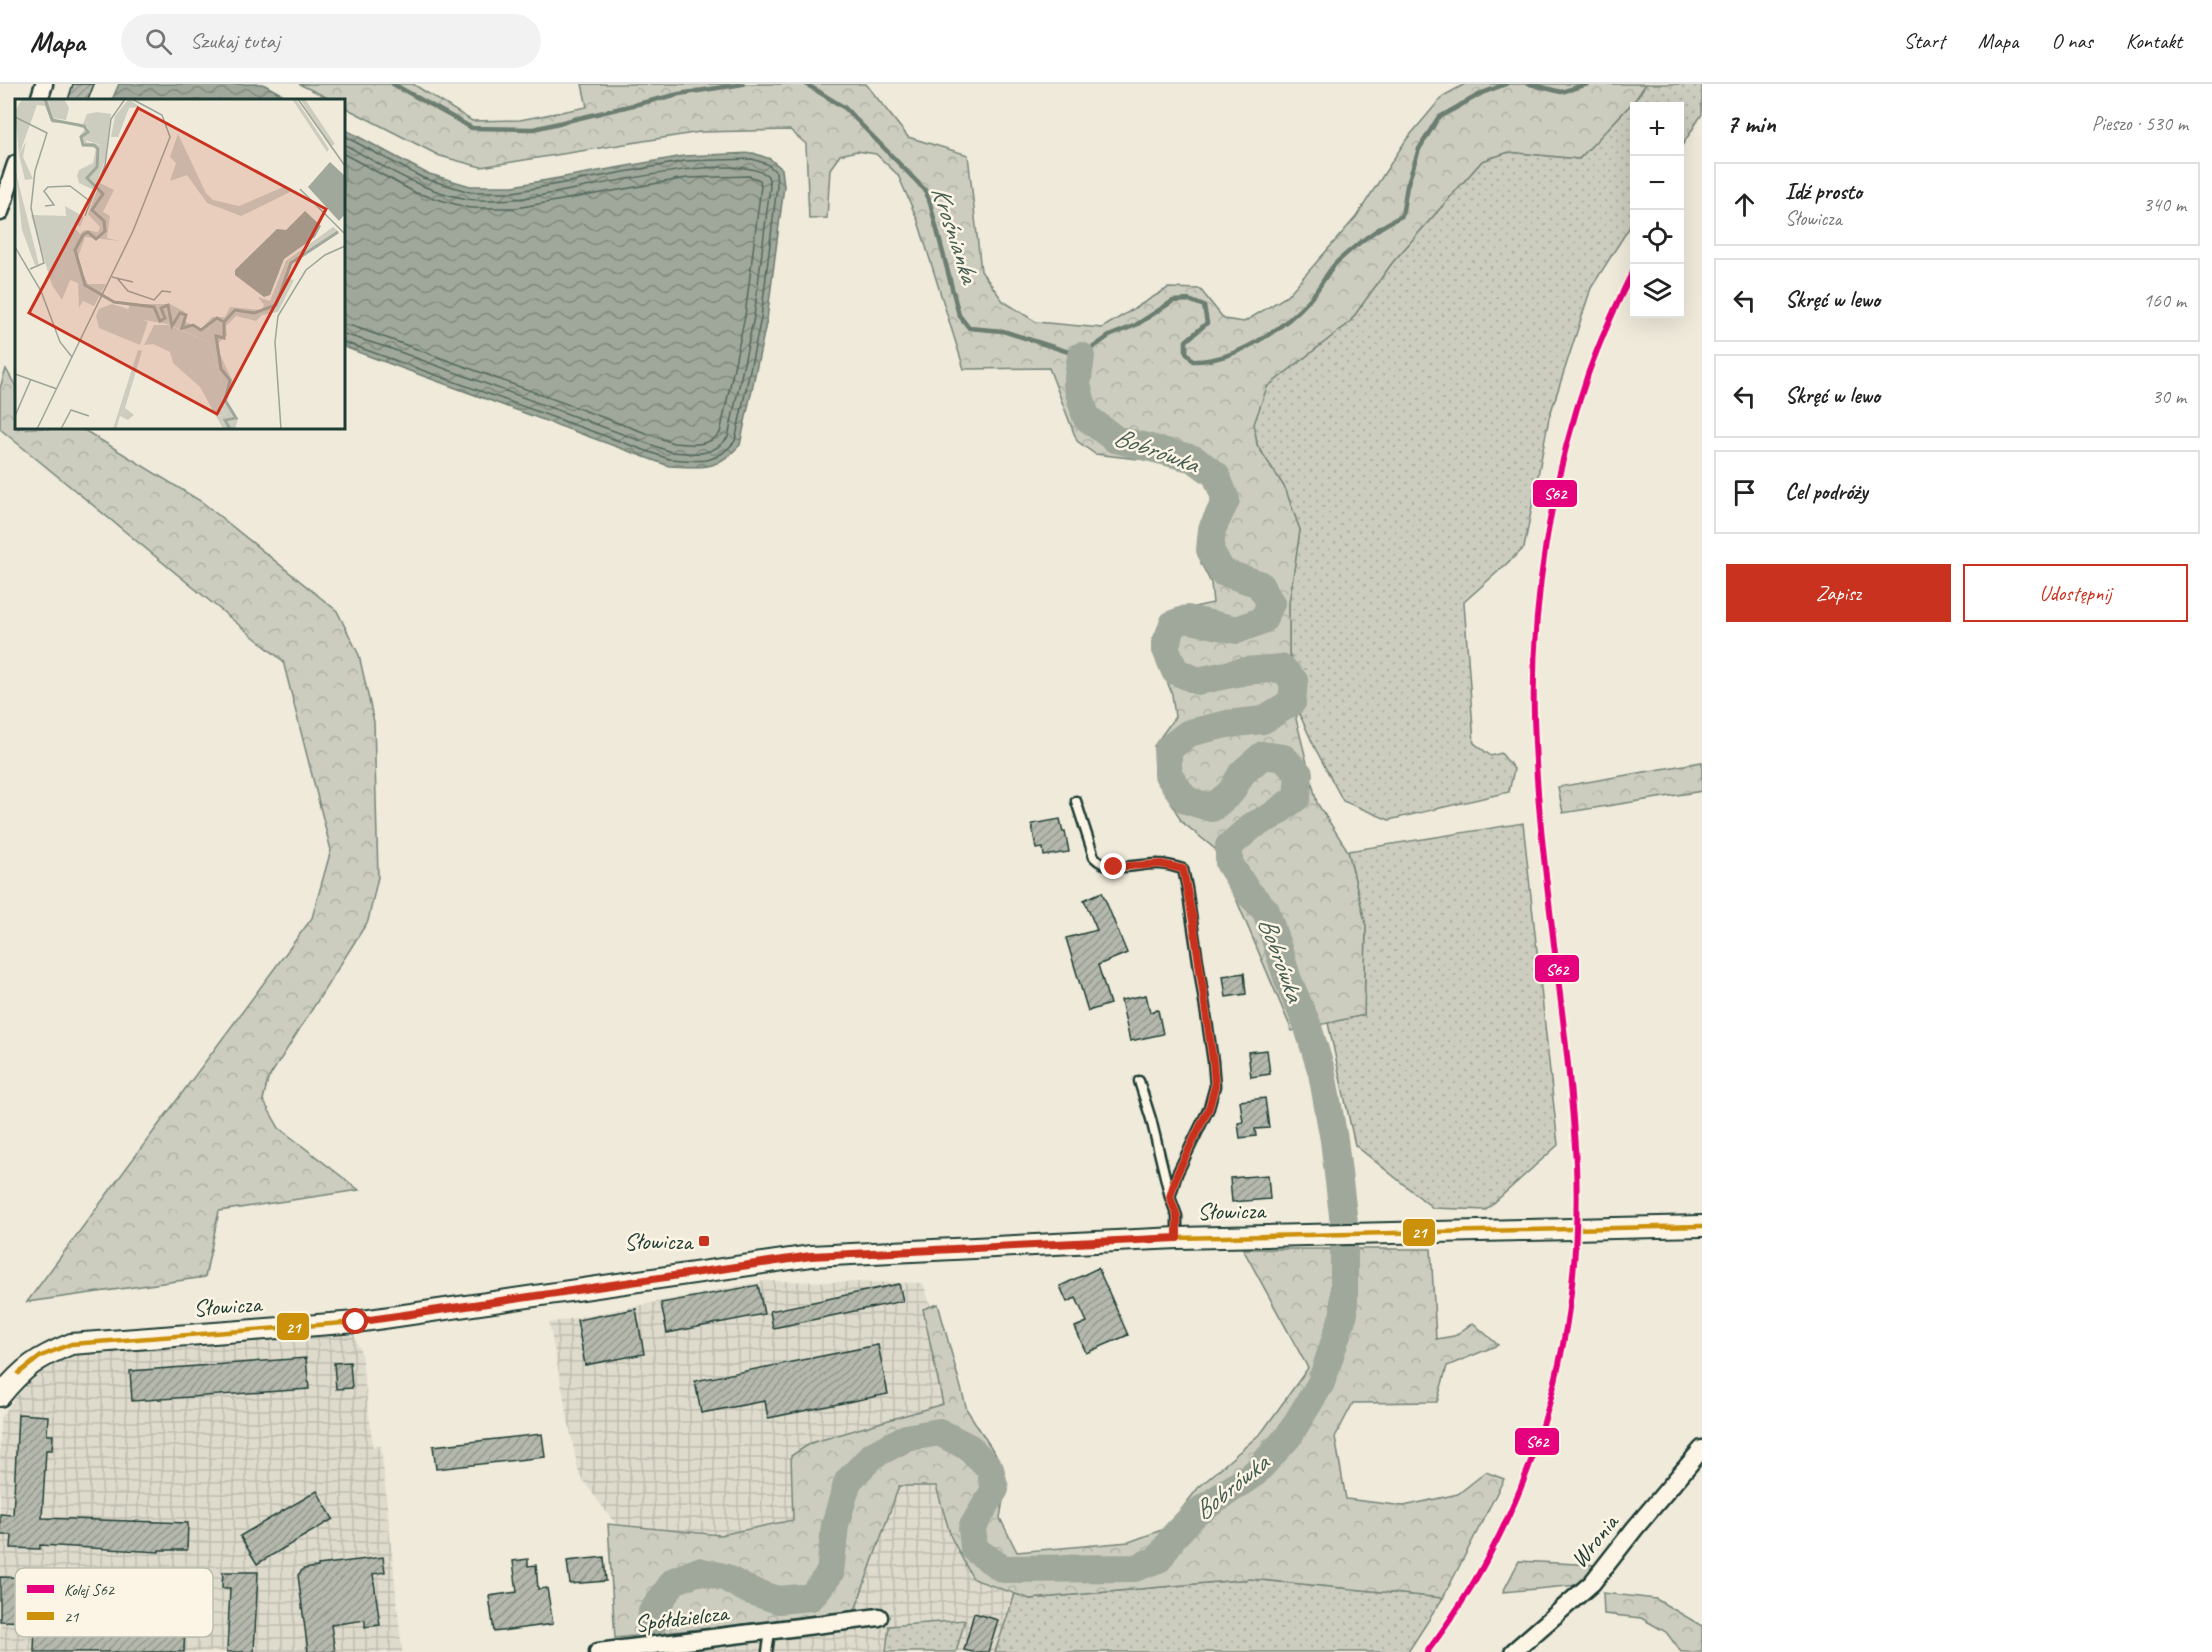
<!DOCTYPE html>
<html lang="pl">
<head>
<meta charset="utf-8">
<style>
	body { margin:0; font-family:Caveat,sans-serif; background:#f2f2f2; color:#222 }
	.controls { position:absolute; right:18px; top:18px; display:grid; overflow:hidden; border-radius:0px; box-shadow:0 6px 24px #0002 }
	.controls button { width:54px; height:54px; display:grid; place-items:center; padding:0; border:0; border-bottom:2px solid #e0e0e0; background:#fff; color:#222; font:30px sans-serif }
	.stop { position:absolute; width:18px; height:18px; margin:-14px; border:4px solid #c8321e; border-radius:50%; background:#fff }
	.stop.end { background:#c8321e; border-color:#fff; box-shadow:0 2px 6px #0008 }
	.list { margin:0; padding:0; list-style:none }
	h2 { display:flex; justify-content:space-between; align-items:center; height:78px; margin:0; padding:0 24px; font-size:26px }
	h2 small { font-size:20px; font-weight:400; color:#767676 }
	.list li { display:grid; grid-template-columns:39px 1fr auto; gap:18px; align-items:center; box-sizing:border-box; height:84px; margin:0 12px 12px; padding:0 12px; border:2px solid #e0e0e0; border-radius:0px }
	.list b { display:block; font-size:22px; white-space:nowrap }
	.list p { margin:0; font-size:20px; white-space:nowrap; color:#767676 }
	.list em { font-size:20px; font-style:normal; color:#767676 }
	.actions { display:flex; gap:12px; padding:18px 24px }
	.actions a { flex:1; padding:14px 0; border:2px solid #c8321e; border-radius:0px; text-align:center; font-size:21px; color:#c8321e }
	.actions .main { background:#c8321e; color:#fff }
	.icon { flex:none; width:33px; height:33px; fill:none; stroke:currentColor; stroke-width:2; stroke-linecap:round; stroke-linejoin:round }
	.map { position:relative; flex:none; width:1702px; height:1568px; overflow:hidden }
	header { display:flex; align-items:center; gap:36px; box-sizing:border-box; height:84px; padding:0 30px; background:#fff; border-bottom:2px solid #e0e0e0 }
	header strong { font-size:28px }
	nav { display:flex; gap:33px; margin-inline-start:auto; font-size:21px }
	.search { width:420px; height:54px; background:#f2f2f2; display:flex; align-items:center; gap:15px; box-sizing:border-box; padding:0 21px; border-radius:33px; color:#767676; font-size:22px }
	main { display:flex }
	aside { flex:1; background:#fff }
	.map>svg:first-child { display:block }
</style>
</head>
<body>
<header>
<strong>Mapa</strong>
<div class="search"><svg class="icon" aria-label="search" viewBox="0 0 24 24"><circle cx="10" cy="10" r="6"/><path d="M15 15l6 6"/></svg>Szukaj tutaj</div>
<nav><a>Start</a><a>Mapa</a><a>O nas</a><a>Kontakt</a></nav>
</header>
<main>
<div class="map">
<svg width="1702" height="1568" viewBox="0 0 1702 1568">
	<defs>
		<pattern id="industrial-grid" width="8" height="8" patternUnits="userSpaceOnUse" patternTransform="scale(1.5)"><rect width="8" height="8" fill="#dedbcc"/><path d="M0 4h8M4 0v8" fill="none" stroke="#bebdb0"/></pattern>
		<pattern id="grass-dots" width="8" height="8" patternUnits="userSpaceOnUse" patternTransform="scale(1.5)"><rect width="8" height="8" fill="#cccdbf"/><path d="M2 2h.1M6 6h.1" fill="none" stroke="#afb1a5" stroke-width="1.8" stroke-linecap="round"/></pattern>
		<pattern id="forest-crowns" width="20" height="18" patternUnits="userSpaceOnUse" patternTransform="scale(1.5)"><rect width="20" height="18" fill="#cccdbf"/><path d="M2 6a3 3 0 1 1 6 0M12 15a3 3 0 1 1 6 0" fill="none" stroke="#afb1a5"/></pattern>
		<pattern id="water-waves" width="16" height="10" patternUnits="userSpaceOnUse" patternTransform="scale(1.5)"><rect width="16" height="10" fill="#9fa89a"/><path d="M0 5q4-4 8 0t8 0" fill="none" stroke="#818a7e"/></pattern>
		<pattern id="building-hatch" width="6" height="6" patternUnits="userSpaceOnUse" patternTransform="scale(1.5)"><rect width="6" height="6" fill="#b5b9ad"/><path d="M-1 1l2-2M0 6l6-6M5 7l2-2" fill="none" stroke="#93988e"/></pattern>
	</defs>
	<rect width="100%" height="100%" fill="#efeada"/>
	<filter id="ink" filterUnits="userSpaceOnUse"><feTurbulence type="fractalNoise" baseFrequency=".0167" numOctaves="2"/><feDisplacementMap in="SourceGraphic" scale="12" xChannelSelector="R" yChannelSelector="G"/><feConvolveMatrix kernelMatrix="1 2 1 2 8 2 1 2 1" color-interpolation-filters="sRGB"/></filter>
	<g filter="url(#ink)">
		<!-- industrial -->
		<g fill="url(#industrial-grid)">
			<polygon points="765,1197 923,1199 935,1235 952,1327 851,1346 792,1470 645,1480 579,1391 549,1239"/>
			<polygon points="354,1250 361,1269 373,1363 381,1362 402,1568 0,1568 0,1334 29,1296 76,1268"/>
			<polygon points="899,1402 936,1402 951,1453 973,1494 1015,1510 995,1568 956,1568 965,1536 889,1542 886,1568 679,1568 677,1547 854,1529"/>
		</g>
		<!-- grass -->
		<g fill="url(#grass-dots)" stroke="#76857a" stroke-width="1.5">
			<polygon points="1646,0 1702,0 1702,30 1680,65 1680,22 1634,22 1634,136 1591,204 1549,334 1524,464 1464,518 1474,659 1491,672 1501,669 1514,685 1509,708 1389,736 1343,717 1314,662 1298,627 1305,601 1289,570 1289,519 1300,446 1285,404 1257,361 1254,339 1267,303 1349,239 1392,179 1482,77 1509,68 1579,75 1635,16"/>
			<polygon points="1523,739 1558,1061 1486,1126 1433,1124 1355,1061 1328,939 1364,931 1366,842 1348,767"/>
			<polygon points="1250,1495 1443,1514 1408,1568 995,1568 1015,1510 1030,1515"/>
			<polygon points="965,1536 956,1568 886,1568 889,1542"/>
		</g>
		<!-- forest -->
		<g fill="url(#forest-crowns)" stroke="#76857a" stroke-width="1.5">
			<polygon points="299,0 413,0 472,37 520,36 587,23 582,0 866,0 908,53 968,71 981,187 1003,217 1036,238 1102,244 1168,204 1200,205 1224,235 1244,238 1287,212 1356,133 1406,56 1443,12 1465,0 1646,0 1635,16 1579,75 1509,68 1482,77 1392,179 1349,239 1267,303 1254,340 1257,361 1285,404 1300,446 1289,519 1289,570 1305,601 1296,635 1317,719 1348,767 1366,842 1364,931 1292,947 1215,765 1181,737 1155,688 1154,662 1175,633 1172,610 1152,558 1160,539 1176,527 1213,519 1211,499 1201,479 1201,455 1217,417 1208,397 1191,381 1095,370 1077,357 1049,284 964,285 918,137 898,91 876,70 857,67 840,71 830,85 827,134 809,135 806,60 790,46 700,48 481,83 440,72 344,23 344,16 332,16"/>
			<polygon points="6,285 16,303 16,344 81,344 202,418 337,527 359,571 374,638 378,793 368,837 268,995 263,1016 279,1044 359,1106 219,1127 205,1193 27,1218 312,834 331,766 283,577 0,345 0,304"/>
			<polygon points="1702,678 1702,707 1563,729 1558,703"/>
			<polygon points="1243,1165 1431,1165 1436,1255 1454,1252 1473,1239 1498,1261 1447,1282 1437,1318 1353,1319 1335,1353 1346,1415 1404,1422 1458,1410 1486,1388 1504,1395 1443,1514 1250,1495 1030,1515 973,1495 951,1453 936,1402 899,1402 854,1529 615,1554 608,1440 720,1451 793,1436 791,1372 811,1359 943,1320 923,1225 938,1220 967,1326 1001,1379 1005,1404 1000,1434 1017,1468 1129,1458 1167,1444 1198,1404 1262,1348 1308,1284"/>
			<polygon points="1519,1477 1595,1481 1578,1501 1503,1508"/>
			<polygon points="1603,1509 1656,1515 1702,1542 1702,1568 1681,1568 1666,1548 1641,1534 1604,1530"/>
		</g>
		<!-- water -->
		<g fill="url(#water-waves)" stroke="#6c7d71" stroke-width="1.5">
			<polygon points="119,0 263,0 292,16 112,16"/>
			<path d="M344 45 426 89 470 102H513L684 72 753 69 770 75 782 85 784 102 767 235 740 361C714 388 704 383 669 382L344 263Z"/>
		</g>
		<g fill="none" stroke-linecap="round" stroke-linejoin="round">
			<!-- shore -->
			<g stroke="#52685d" stroke-width="1.5">
				<path d="M344 52 423 94 470 108H514L685 77 752 75 767 80 776 88 777 102 761 234 735 357C715 382 698 377 669 375L344 258"/>
				<path d="M344 60C382 82 423 108 468 115 482 117 499 116 514 115 563 112 734 63 768 92L770 102 754 233 728 353C713 373 694 370 671 368L389 264 344 250"/>
				<path d="M344 70 416 109 469 124H516L687 94 749 92 760 96 761 102 745 232 720 349C707 364 690 360 673 359L392 256 352 242 344 241"/>
			</g>
			<!-- stream -->
			<g stroke="#6c7d71" stroke-width="4.5">
				<polyline points="393,0 472,44 534,45 679,10 743,0"/>
				<path d="M806 0 845 24 925 106 930 119 959 231 969 244 1003 247 1081 272 1109 252 1136 241 1173 217 1189 216 1204 222 1207 239 1186 257V268L1193 277C1234 278 1284 245 1311 214 1321 203 1327 187 1338 177 1357 160 1379 142 1402 132L1407 102 1419 65 1438 34 1482 9 1506 0"/>
				<polyline points="1530,0 1561,8 1588,0"/>
			</g>
			<!-- river -->
			<polyline stroke="#9fa89a" stroke-width="28" points="650,1568 652,1528 674,1497 699,1487 724,1493 748,1506 778,1516 811,1513 830,1489 835,1441 848,1397 873,1371 906,1354 939,1348 970,1364 990,1385 995,1405 972,1444 974,1465 1003,1485 1135,1484 1159,1475 1173,1453 1195,1430 1255,1389 1288,1353 1321,1299 1344,1229 1344,1139 1334,1056 1322,989 1307,940 1288,896 1266,827 1246,806 1229,779 1229,762 1252,742 1272,732 1297,713 1299,690 1284,674 1263,671 1242,689 1231,708 1212,724 1186,716 1168,691 1168,665 1189,649 1227,640 1263,636 1292,618 1294,597 1282,584 1245,587 1198,597 1175,587 1165,563 1173,540 1187,535 1237,546 1263,536 1271,519 1259,500 1222,488 1210,466 1212,445 1226,416 1216,391 1194,375 1115,355 1086,333 1077,301 1081,272"/>
		</g>
		<!-- building -->
		<g fill="url(#building-hatch)" stroke="#1f3d34" stroke-width="1.5">
			<polygon points="73,0 94,0 88,16 68,16"/>
			<polygon points="1060,735 1063,748 1065,747 1069,768 1044,772 1043,764 1036,765 1032,740"/>
			<polygon points="1102,808 1127,869 1098,881 1110,920 1088,927 1066,854 1097,846 1084,816"/>
			<polygon points="1244,889 1246,910 1226,913 1223,892"/>
			<polygon points="1146,911 1150,928 1158,926 1163,950 1130,957 1121,916"/>
			<polygon points="1267,966 1270,990 1251,993 1248,968"/>
			<polygon points="1265,1014 1269,1044 1255,1045 1256,1052 1240,1054 1238,1039 1243,1038 1240,1017"/>
			<polygon points="1268,1091 1270,1115 1232,1118 1230,1094"/>
			<polygon points="1098,1184 1128,1251 1086,1269 1075,1243 1087,1238 1076,1214 1067,1218 1060,1202"/>
			<polygon points="899,1200 903,1217 773,1244 770,1227"/>
			<polygon points="758,1201 764,1230 667,1249 661,1219"/>
			<polygon points="636,1225 644,1270 585,1281 577,1236"/>
			<polygon points="878,1261 888,1310 768,1334 765,1317 701,1329 695,1297"/>
			<polygon points="306,1274 309,1305 132,1317 130,1287"/>
			<polygon points="350,1278 352,1304 336,1305 334,1279"/>
			<polygon points="18,1330 48,1332 47,1351 53,1351 52,1366 46,1366 42,1434 188,1439 187,1466 159,1466 159,1468 40,1461 40,1465 11,1464 12,1451 0,1451 0,1430 13,1431"/>
			<polygon points="542,1350 545,1373 436,1385 433,1362"/>
			<polygon points="317,1407 333,1435 257,1480 240,1452"/>
			<polygon points="383,1473 385,1488 373,1490 380,1541 365,1543 365,1536 331,1541 335,1568 308,1568 298,1491 303,1485 318,1483 318,1481"/>
			<polygon points="604,1473 606,1497 570,1500 567,1477"/>
			<polygon points="528,1475 528,1482 536,1481 538,1505 547,1504 553,1540 494,1548 489,1512 517,1508 513,1477"/>
			<polygon points="223,1488 258,1488 254,1568 227,1568 230,1504 222,1504"/>
			<polygon points="0,1493 37,1494 37,1496 186,1500 184,1568 34,1568 35,1538 0,1537"/>
			<polygon points="974,1529 998,1536 988,1568 972,1568 964,1566"/>
		</g>
		<g fill="none" stroke-linecap="round" stroke-linejoin="round">
			<!-- service casing -->
			<g stroke="#1f3d34" stroke-width="13">
				<g id="service">
					<path d="M1076 717 1094 773C1111 791 1137 779 1159 780 1167 780 1175 783 1183 785L1187 804 1213 977 1215 1002 1209 1024 1177 1090 1170 1113"/>
					<polyline points="1139,997 1151,1035 1170,1113 1177,1132 1177,1154"/>
					<polyline points="767,1568 770,1548"/>
				</g>
			</g>
			<!-- minor casing -->
			<g stroke="#1f3d34" stroke-width="21">
				<g id="minor">
					<polyline points="39,16 44,0"/>
					<polyline points="0,128 16,80"/>
					<polyline points="598,1568 879,1533"/>
					<polyline points="1513,1568 1592,1499 1635,1444 1702,1365"/>
				</g>
			</g>
			<!-- tertiary casing -->
			<g stroke="#1f3d34" stroke-width="24">
				<path id="tertiary" d="M0 1312C24 1283 37 1274 71 1260L356 1238 811 1172 1177 1154 1702 1142"/>
			</g>
			<!-- service -->
			<use href="#service" stroke="#fcf5e5" stroke-width="8"/>
			<!-- minor -->
			<use href="#minor" stroke="#fcf5e5" stroke-width="16"/>
			<!-- tertiary -->
			<use href="#tertiary" stroke="#fcf5e5" stroke-width="20"/>
			<!-- bus-1 casing -->
			<g stroke="#fcf5e5" stroke-width="9">
				<polyline id="bus-1" points="19,1289 41,1272 71,1260 356,1238 811,1172 1177,1154 1702,1142"/>
			</g>
			<!-- bus-1 -->
			<use href="#bus-1" stroke="#cc910a" stroke-width="4.5"/>
			<!-- rail-1 casing -->
			<g stroke="#fcf5e5" stroke-width="10">
				<path id="rail-1" d="M1427 1568C1534 1427 1583 1256 1576 1080 1568 930 1538 783 1534 633 1531 518 1551 398 1588 290 1601 254 1617 219 1634 185"/>
			</g>
			<!-- rail-1 -->
			<use href="#rail-1" stroke="#e5007d" stroke-width="6"/>
		</g>
	</g>
	<g fill="none" stroke-linecap="round" stroke-linejoin="round" filter="url(#ink)">
		<!-- route -->
		<polyline stroke="#c8321e" stroke-width="8" points="356,1238 811,1172 1177,1154 1177,1132 1170,1113 1177,1090 1209,1024 1215,1002 1213,977 1193,837 1183,785 1161,780 1114,783"/>
	</g>
	<!-- markers -->
	<rect fill="#c8321e" stroke="#fcf5e5" stroke-width="2" x="698" y="1151" width="12" height="12" rx="3"/>
	<g text-anchor="middle" dominant-baseline="central" stroke-width="5" stroke-linejoin="round" paint-order="stroke">
		<!-- street labels -->
		<g font-size="24" fill="#1f3d34" stroke="#fcf5e5">
			<text transform="translate(1231 1127) rotate(-1)">Słowicza</text>
			<text transform="translate(227 1222) rotate(-4)">Słowicza</text>
			<text transform="translate(1594 1457) rotate(-51)">Wronia</text>
			<text transform="translate(681 1534) rotate(-7)">Spółdzielcza</text>
		</g>
		<!-- poi labels -->
		<g font-size="24" fill="#1f3d34" stroke="#fcf5e5" text-anchor="end">
			<text x="692" y="1157">Słowicza</text>
		</g>
		<!-- water labels -->
		<g font-size="26" font-style="italic" fill="#455d53" stroke="#fcf5e5">
			<text transform="translate(955 150) rotate(72)">Krośnianka</text>
			<text transform="translate(1156 366) rotate(20)">Bobrówka</text>
			<text transform="translate(1281 875) rotate(70)">Bobrówka</text>
			<text transform="translate(1231 1403) rotate(-39)">Bobrówka</text>
		</g>
	</g>
	<!-- overview -->
	<g transform="translate(15 15)">
		<rect width="330" height="330" fill="#efeada"/>
		<path d="M7 0H20L22 6 4 56 0 12ZM33 0H49L54 9 51 21 38 19ZM82 13 96 15 90 61 85 57 86 46 70 41 73 29 68 25 72 15ZM0 67 2 78 24 166H20L7 131ZM50 107 69 118 65 128 61 124 58 127 65 135 37 186 16 116 51 117ZM97 205 113 210 112 214 133 223 125 246 84 229 81 217 84 210ZM139 226H153L194 243 207 283 205 306 210 316 201 317 185 288 158 264 155 253 138 245 129 246Z" fill="#cccdbf"/>
		<path d="M20 0H33L40 21 68 25 74 32 71 43 86 46 85 57 90 61 79 91 64 84 62 77 64 71 78 64 81 49 68 47 65 36 70 30 54 24H37L30 7 22 6ZM114 0 125 8 114 9 103 38H96L100 17ZM277 0H281L314 50 312 53ZM285 0H290L320 45 316 47ZM163 35 191 94 198 101 224 107 271 87 277 92 226 117 192 104 172 76 155 82 161 64 155 58ZM11 42 8 58 18 80 10 81 4 56ZM85 84 99 91 88 113 95 117 92 139 105 142 70 138 63 158 68 175 73 185H91L79 207 68 202 64 209 63 184 55 181 47 201 37 186 63 137 69 131 83 133 85 128 73 115ZM318 128 324 133 277 164 271 179 279 181 263 213 247 216 241 222 221 217 211 227 212 237 203 244V251L218 283 212 304 223 320 220 330H208L201 317 210 316 201 295 207 283 194 243 152 225 123 220 112 214 115 205H155L170 213 171 223 186 230 197 218H210L215 208 247 211 249 206 243 198 255 202 271 162ZM123 251 127 252 110 309 119 316 113 321 105 317 101 330H98Z" fill="#cccdbf"/>
		<path d="M315 63 330 77V115L324 122 293 88ZM290 112 306 127 300 138 269 160 255 196 249 198 220 176V171L262 130 271 131Z" fill="#9fa89a"/>
		<path fill="none" stroke="#9fa89a" stroke-width="3" d="M30 0 37 21 69 27 73 33 66 38 68 46H79L83 50 82 68 72 79 88 95 77 111 89 122 90 132 81 140 73 133 68 136 60 151 70 186 99 203 139 208 145 222 150 219 146 209 153 206 157 227 165 214 171 216 167 229 178 226 186 231 202 219 209 223M215 330 210 321 221 319 210 301 215 281 206 270 201 237 209 239V223L220 211 239 214 261 206 276 164 323 133"/>
		<path fill="none" stroke="#9ca598" stroke-width="1.5" d="M283 0 330 67M0 18 32 34 20 72 16 109 29 164 15 170M285 90 330 135M30 107 39 106 29 92 33 88 55 87 76 103M70 117 90 66 96 20 110 0M0 148 26 192 45 243 57 258M97 178 118 183M102 179 113 192 139 201 147 192 156 193M0 275 42 290M0 317 16 280M22 330 118 132 155 38 147 16 117 0M46 330 56 311 74 317M266 330 260 243 263 217 291 171 310 156 330 147"/>
		<path fill="#c8321e" fill-opacity="0.15" stroke="#c8321e" stroke-width="3" d="M123 9 311 110 202 315 14 214Z"/>
		<rect width="330" height="330" fill="none" stroke="#1f3d34" stroke-width="3"/>
	</g>
	<!-- legend -->
	<rect x="15" y="1484" width="198" height="69" rx="9" fill="#fcf5e5" stroke="#babeb0" stroke-width="1.5"/>
	<rect x="27" y="1501" width="27" height="8" fill="#e5007d"/>
	<rect x="27" y="1528" width="27" height="8" fill="#cc910a"/>
	<g font-size="16" fill="#1f3d34">
		<text x="64" y="1511">Kolej S62</text>
		<text x="64" y="1538">21</text>
	</g>
	<g stroke="#fcf5e5" stroke-width="2">
		<rect x="1532" y="395" width="46" height="29" rx="6" fill="#e5007d"/>
		<rect x="1534" y="870" width="46" height="29" rx="6" fill="#e5007d"/>
		<rect x="1402" y="1134" width="34" height="29" rx="6" fill="#cc910a"/>
		<rect x="276" y="1228" width="34" height="29" rx="6" fill="#cc910a"/>
		<rect x="1514" y="1343" width="46" height="29" rx="6" fill="#e5007d"/>
	</g>
	<g font-size="16" text-anchor="middle" font-weight="bold" fill="#fff">
		<text x="1555" y="415">S62</text>
		<text x="1557" y="891">S62</text>
		<text x="1419" y="1154">21</text>
		<text x="293" y="1249">21</text>
		<text x="1537" y="1363">S62</text>
	</g>
</svg>
<div class="controls">
<button>+</button>
<button>−</button>
<button><svg class="icon" aria-label="locate" viewBox="0 0 24 24"><circle cx="12" cy="12" r="6"/><path d="M12 2v4M12 18v4M2 12h4M18 12h4"/></svg></button>
<button><svg class="icon" aria-label="layers" viewBox="0 0 24 24"><path d="M12 4l9 5-9 5-9-5zM3 14l9 5 9-5"/></svg></button>
</div>
<div class="stop" style="left:356px;top:1238px"></div>
<div class="stop end" style="left:1114px;top:783px"></div>
</div>
<aside>
<h2>7 min<small>Pieszo · 530 m</small></h2>
<ul class="list">
<li><svg class="icon" aria-label="ahead" viewBox="0 0 24 24"><path d="M12 20V5M6 11l6-6 6 6"/></svg><div><b>Idź prosto</b><p>Słowicza</p></div><em>340 m</em></li>
<li><svg class="icon" aria-label="left" viewBox="0 0 24 24"><path d="M17 20v-9H6M10 6l-5 5 5 5"/></svg><div><b>Skręć w lewo</b></div><em>160 m</em></li>
<li><svg class="icon" aria-label="left" viewBox="0 0 24 24"><path d="M17 20v-9H6M10 6l-5 5 5 5"/></svg><div><b>Skręć w lewo</b></div><em>30 m</em></li>
<li><svg class="icon" aria-label="arrive" viewBox="0 0 24 24"><path d="M6 21V4h12l-3 4 3 4H6"/></svg><div><b>Cel podróży</b></div></li>
</ul>
<div class="actions"><a class="main">Zapisz</a><a>Udostępnij</a></div>
</aside>
</main>
</body>
</html>
